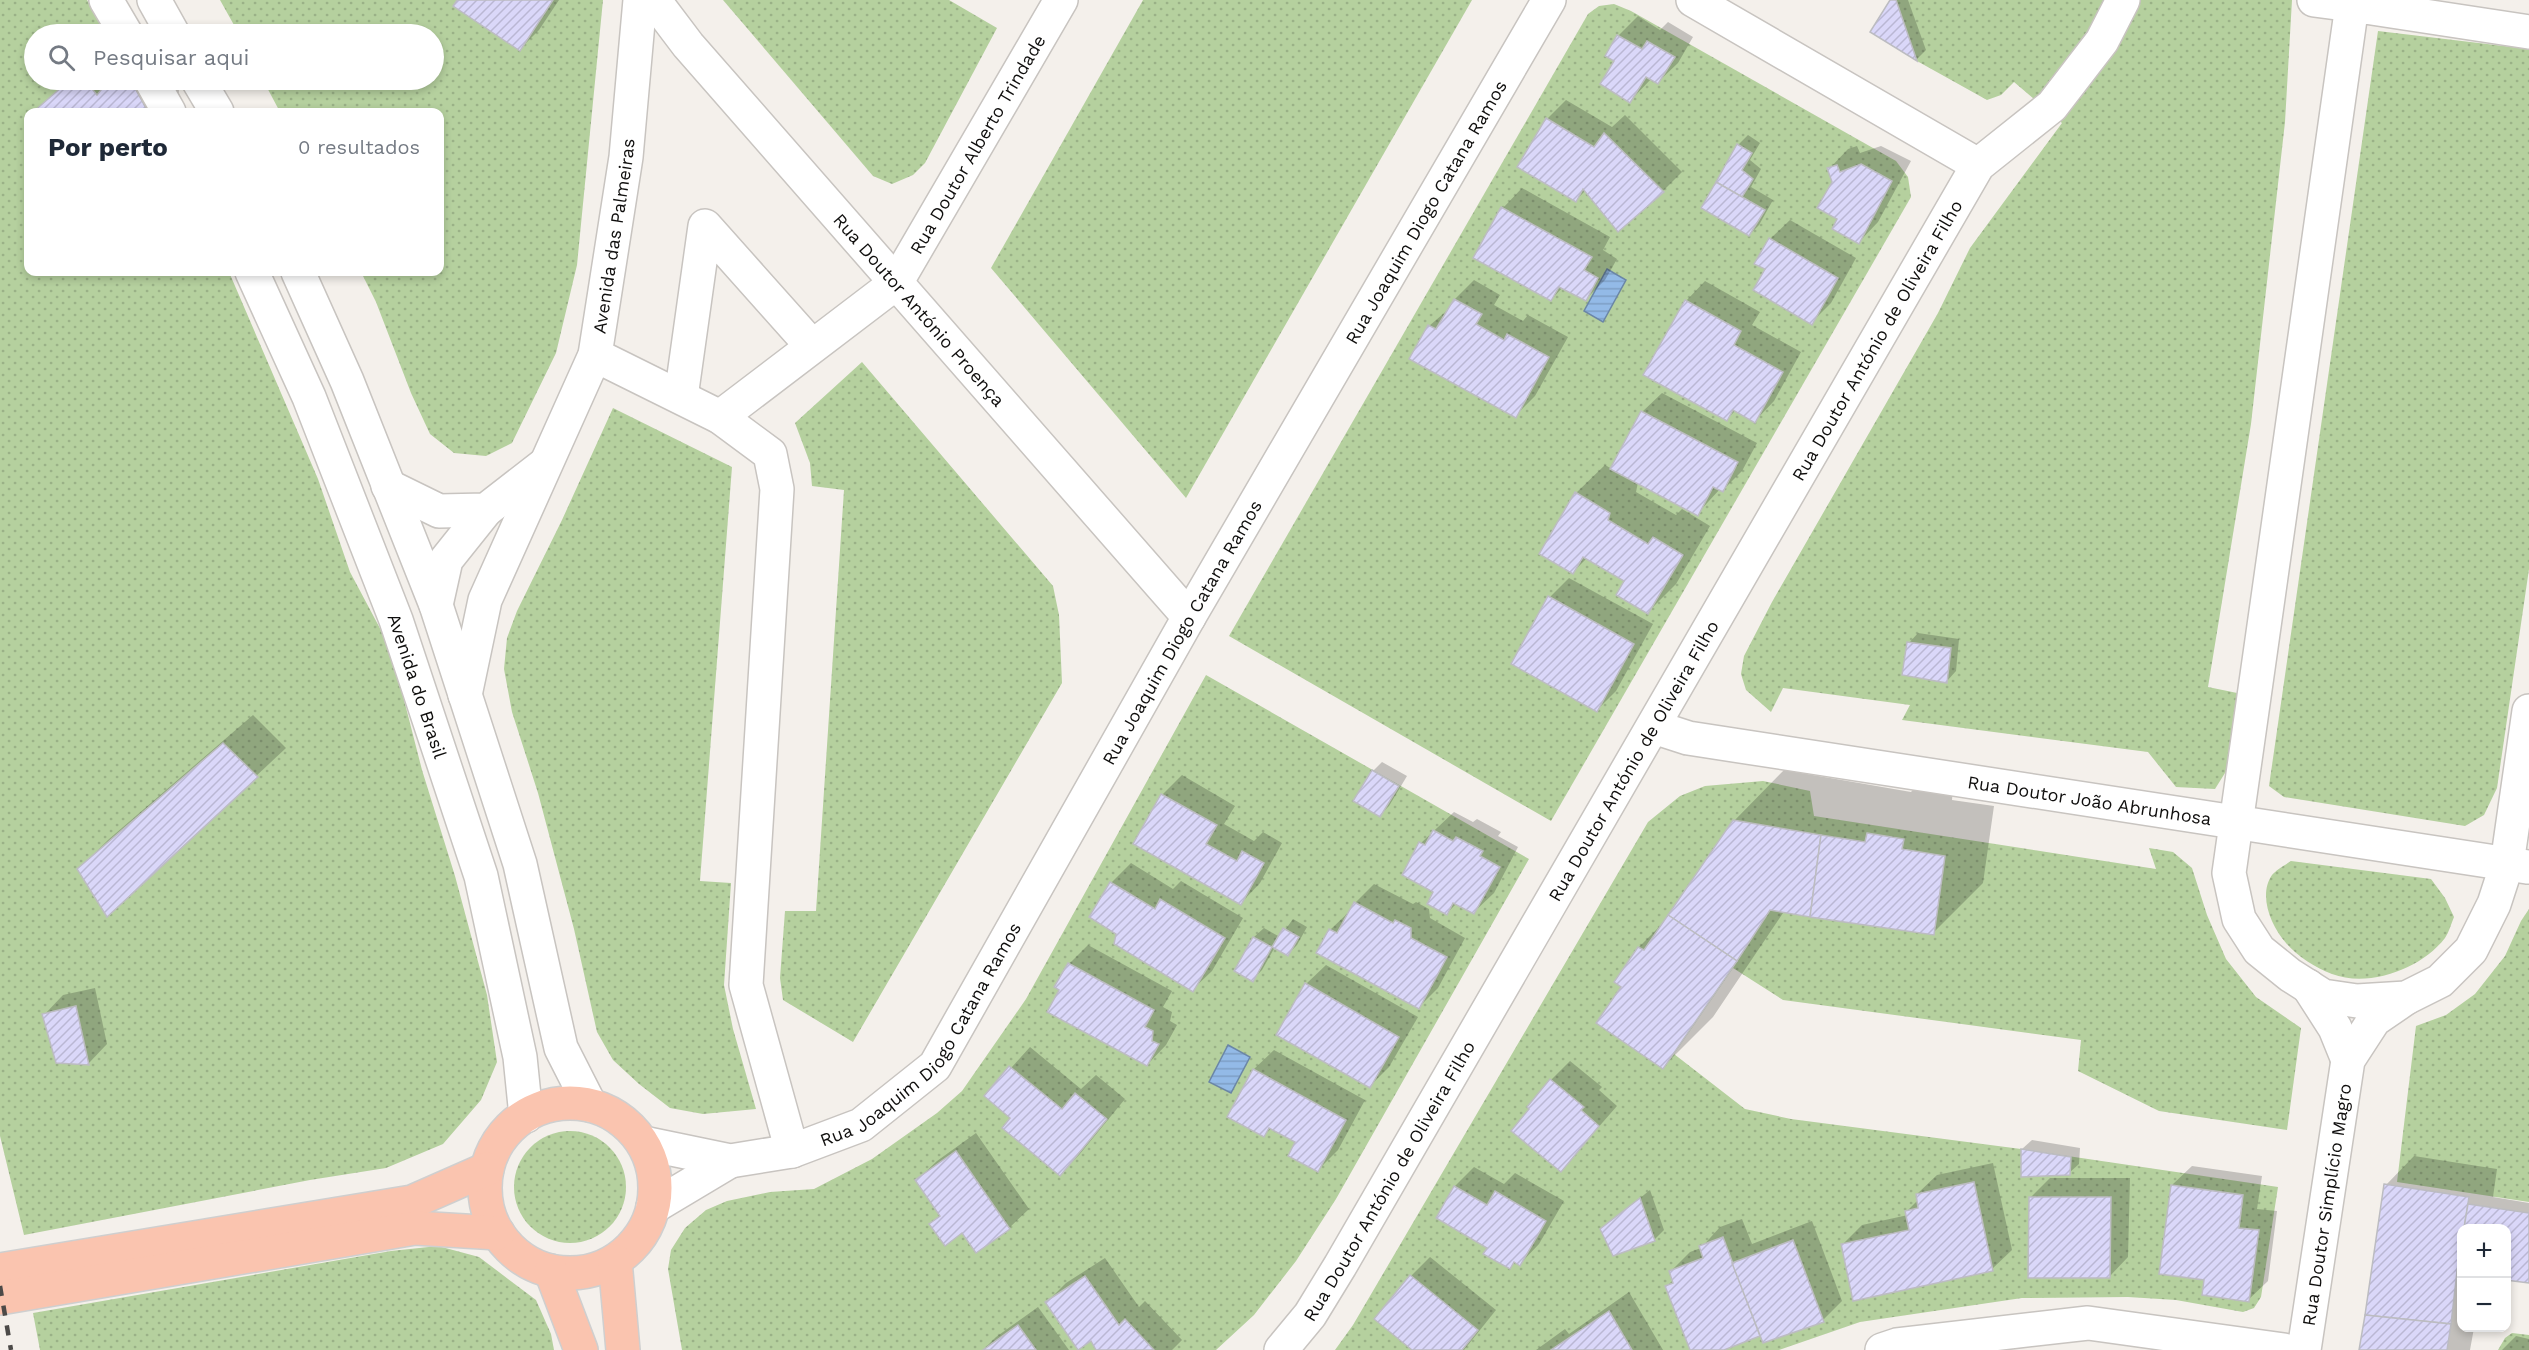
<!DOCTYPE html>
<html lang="pt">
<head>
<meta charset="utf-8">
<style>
	body { margin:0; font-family:"Work Sans",sans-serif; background:#f6f6f7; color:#1f2937 }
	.controls { position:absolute; right:18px; bottom:18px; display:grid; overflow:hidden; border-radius:12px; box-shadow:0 3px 9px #0003 }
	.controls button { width:54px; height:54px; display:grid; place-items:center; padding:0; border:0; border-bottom:2px solid #e0e1e3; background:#fff; color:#1f2937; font:30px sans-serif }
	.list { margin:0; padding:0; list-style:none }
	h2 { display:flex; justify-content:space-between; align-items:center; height:78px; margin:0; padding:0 24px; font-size:26px }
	h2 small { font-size:20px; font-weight:400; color:#747a83 }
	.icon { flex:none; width:33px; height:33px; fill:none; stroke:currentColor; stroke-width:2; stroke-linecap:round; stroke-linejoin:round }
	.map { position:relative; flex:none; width:2529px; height:1350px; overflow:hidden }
	.search { position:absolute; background:#fff; box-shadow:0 3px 9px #0003; left:24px; top:24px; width:420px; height:66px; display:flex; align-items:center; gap:15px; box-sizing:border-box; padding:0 21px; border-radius:33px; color:#747a83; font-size:22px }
	.panel { position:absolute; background:#fff; box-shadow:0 3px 9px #0003; left:24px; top:108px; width:420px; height:168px; border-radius:12px }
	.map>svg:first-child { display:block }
</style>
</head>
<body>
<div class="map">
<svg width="2529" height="1350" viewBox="0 0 2529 1350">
	<defs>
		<pattern id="grass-dots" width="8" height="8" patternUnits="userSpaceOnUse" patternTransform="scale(1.5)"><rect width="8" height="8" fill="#b5d09e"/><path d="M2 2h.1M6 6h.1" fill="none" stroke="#9ab187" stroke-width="1.8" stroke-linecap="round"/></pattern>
		<pattern id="water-rules" width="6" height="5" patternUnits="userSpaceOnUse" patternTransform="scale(1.5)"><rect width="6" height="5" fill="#93bae7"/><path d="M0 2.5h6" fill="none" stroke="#7e9fc5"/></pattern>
		<pattern id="building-hatch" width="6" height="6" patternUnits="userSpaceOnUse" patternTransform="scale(1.5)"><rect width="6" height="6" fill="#dad7f9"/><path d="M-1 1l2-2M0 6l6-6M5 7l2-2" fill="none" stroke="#bab7d4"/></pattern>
	</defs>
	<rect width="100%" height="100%" fill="#f4f0eb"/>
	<!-- grass -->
	<g fill="url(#grass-dots)">
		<polygon points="0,0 87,0 106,34 34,34 34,80 130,80 148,112 28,112 28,272 229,272 318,479 350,572 391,649 422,770 455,876 487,995 497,1062 481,1100 443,1144 386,1168 310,1180 24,1235 0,1136"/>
		<polygon points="220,0 603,0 577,265 556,353 512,443 486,456 454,453 430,434 411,393 376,302 361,272 440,272 440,112 280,112 263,80 434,80 434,34 239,34"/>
		<polygon points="723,0 949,0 997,28 925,163 913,175 892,184 873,176"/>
		<polygon points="1143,0 1472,0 1186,498 991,268"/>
		<polygon points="1894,0 2292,0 2285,122 2251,424 2208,687 2242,694 2230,765 2215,789 2176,787 2148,752 1902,720 1910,705 1783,688 1771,712 1746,690 1741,674 1744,656 1772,602 1938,313 1970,248 2062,123 2014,82 2001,95 1987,100 1917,61"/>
		<polygon points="1614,4 1631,11 1896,161 1908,177 1911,197 1551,821 1229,636 1588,14 1599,6"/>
		<polygon points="2378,31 2529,49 2529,569 2497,788 2484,815 2465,826 2284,797 2269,786"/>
		<polygon points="862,362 1053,586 1059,615 1062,683 853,1042 783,1000 780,978 785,911 816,911 844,490 812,486 810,463 795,423"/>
		<polygon points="613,408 732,467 700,881 731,883 724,985 733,1029 756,1109 703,1114 670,1108 639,1084 613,1060 597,1032 574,929 538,793 512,712 504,669 507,638 517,611 562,520"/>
		<polygon points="1206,675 1529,859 1336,1199 1296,1261 1254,1315 1216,1350 682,1350 668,1269 671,1250 685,1228 706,1210 727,1201 770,1192 814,1189 872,1159 937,1113 962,1091 1026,999"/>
		<polygon points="1763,781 1810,791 1814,816 2156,869 2149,848 2173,852 2192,868 2207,915 2226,959 2256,997 2301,1028 2287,1130 2159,1111 2078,1071 2081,1040 1783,1000 1733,968 1674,1054 1745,1109 1791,1119 2021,1149 2278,1187 2261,1297 2254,1308 2243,1312 2176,1300 2128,1297 2022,1298 1860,1322 1779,1350 1335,1350 1353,1325 1648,822 1680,796 1705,786"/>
		<path d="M2291 861 2431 879 2445 898 2454 917C2451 924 2449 932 2445 938 2421 969 2369 988 2332 974 2316 968 2297 956 2286 943 2271 926 2258 895 2272 875 2276 870 2285 865 2291 861Z"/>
		<polygon points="2529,909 2529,1202 2397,1182 2416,1026 2446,1015 2475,994 2505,956 2521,921"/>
		<circle cx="570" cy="1187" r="56"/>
		<polygon points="438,1246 479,1257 536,1300 551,1334 554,1350 40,1350 33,1313 391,1251"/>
		<polygon points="2512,1333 2529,1335 2529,1350 2498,1350 2505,1338"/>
	</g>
	<!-- water -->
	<g fill="url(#water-rules)" stroke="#6b86a6" stroke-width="1.5">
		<polygon points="1607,269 1626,280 1603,322 1584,311"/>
		<polygon points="1228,1045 1250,1057 1231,1093 1209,1082"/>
	</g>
	<!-- shadow -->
	<g fill="#0003">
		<polygon points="459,0 559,0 539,30 520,49"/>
		<polygon points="1891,0 1908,0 1926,50 1917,59 1872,31"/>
		<polygon points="1638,16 1660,30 1668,22 1693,37 1678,63 1658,82 1652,78 1630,101 1616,61 1607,55 1619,35"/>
		<polygon points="69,80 174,80 179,88 178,103 169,112 35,112"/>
		<polygon points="1566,100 1612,127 1625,115 1682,172 1663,191 1586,190 1576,200 1547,119"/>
		<polygon points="1748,135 1760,143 1750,160 1761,169 1751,187 1773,200 1759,225 1749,235 1703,207 1738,145"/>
		<polygon points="1857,146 1860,153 1881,146 1911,161 1878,222 1859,242 1839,218 1833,182 1829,169 1848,149"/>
		<polygon points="1522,188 1610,237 1603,250 1617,259 1605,280 1586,299 1563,287 1551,300 1475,257 1503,208"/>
		<polygon points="1790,220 1856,258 1831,303 1811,323 1767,269 1770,239"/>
		<polygon points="1474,280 1500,295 1494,305 1523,321 1528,315 1568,337 1535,396 1515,416 1429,326 1450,308 1455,299"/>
		<polygon points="1705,281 1760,312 1752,325 1801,352 1774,401 1755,421 1736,410 1727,419 1686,301"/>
		<polygon points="1662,393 1757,443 1742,471 1723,490 1720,489 1697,514 1638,482 1636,492 1676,515 1682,509 1710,526 1676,584 1648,612 1626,581 1587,558 1573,572 1576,493 1605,465 1612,469 1642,412"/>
		<polygon points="1569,578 1653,624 1616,691 1597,710 1550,597"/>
		<polygon points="1918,633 1959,639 1956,671 1947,681 1909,643"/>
		<polygon points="253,715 286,748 108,915 79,869 108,840"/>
		<polygon points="1382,762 1407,776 1389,806 1380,815 1373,771"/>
		<polygon points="1784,770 1911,792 1918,784 1953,789 1952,800 1994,806 1983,883 1933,933 1785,910 1713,1017 1663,1067 1623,986 1639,947 1666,920 1734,821"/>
		<polygon points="1182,775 1235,806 1224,824 1254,841 1263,832 1282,843 1260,883 1241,903 1135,843 1162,795"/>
		<polygon points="1454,812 1473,822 1477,819 1501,832 1498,836 1518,847 1494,893 1474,912 1457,903 1447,913 1435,891 1421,843"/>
		<polygon points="1131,863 1173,889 1181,881 1243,918 1212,971 1192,990 1118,933 1091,917 1111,883"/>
		<polygon points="1374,884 1413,904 1416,902 1429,909 1430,918 1465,938 1438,988 1419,1007 1330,930 1350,911 1355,903"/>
		<polygon points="1293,919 1307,927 1297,945 1288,954 1275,947 1262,970 1252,980 1236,971 1254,937 1264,928 1280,937"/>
		<polygon points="1088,945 1172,991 1163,1007 1172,1012 1170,1021 1177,1025 1166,1045 1147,1065 1061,989 1069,964"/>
		<polygon points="1326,965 1418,1017 1389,1067 1370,1086 1306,984"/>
		<polygon points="95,988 107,1044 88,1064 44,1015 63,995"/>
		<polygon points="1030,1047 1081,1089 1096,1075 1125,1099 1079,1155 1060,1174 1013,1118 986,1096"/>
		<polygon points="1274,1050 1365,1100 1338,1150 1318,1170 1297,1142 1272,1128 1264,1135 1229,1117 1254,1069"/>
		<polygon points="1570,1061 1602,1087 1599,1090 1617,1106 1561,1170 1551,1080"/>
		<polygon points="976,1133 1029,1209 1009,1228 962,1231 931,1224 941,1214 917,1180 937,1161"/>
		<polygon points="2032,1140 2080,1148 2079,1164 2069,1173 2022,1149"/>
		<polygon points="2414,1156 2497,1169 2493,1197 2529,1203 2529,1282 2506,1228 2462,1228 2462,1328 2474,1328 2470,1350 2361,1350 2386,1185"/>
		<polygon points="1993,1163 2012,1250 1992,1269 1842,1245 1862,1225 1908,1215 1907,1211 1918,1200 1917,1194 1937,1175"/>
		<polygon points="2192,1166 2262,1176 2257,1209 2277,1211 2268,1281 2248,1300 2172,1185"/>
		<polygon points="1474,1167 1504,1184 1515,1173 1564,1201 1539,1244 1520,1264 1515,1261 1510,1267 1489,1247 1438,1218 1455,1186"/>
		<polygon points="2050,1178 2130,1178 2128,1257 2109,1277 2031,1197"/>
		<polygon points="1650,1190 1664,1230 1654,1240 1602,1229"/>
		<polygon points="1742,1219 1752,1244 1812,1221 1842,1301 1823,1320 1761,1334 1720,1350 1691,1350 1667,1286 1673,1280 1670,1272 1690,1252 1701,1248 1720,1227"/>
		<polygon points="1430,1257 1496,1310 1464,1350 1415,1350 1411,1276"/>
		<polygon points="1105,1258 1139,1307 1145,1301 1182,1340 1172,1350 1098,1350 1091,1339 1047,1302 1066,1283"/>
		<polygon points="1629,1292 1663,1350 1536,1350 1565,1329 1569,1334"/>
		<polygon points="1038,1307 1069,1350 983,1350 996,1337"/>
		<polygon points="2516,1336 2529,1339 2529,1350 2502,1350"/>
	</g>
	<!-- building -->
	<g fill="url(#building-hatch)" stroke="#bcbcc1" stroke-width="1.5">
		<polygon points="457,0 553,0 520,51 453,6"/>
		<polygon points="1890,0 1896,0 1917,61 1870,32"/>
		<polygon points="1617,35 1642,49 1647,41 1675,57 1658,84 1646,77 1630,103 1600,84 1614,61 1605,56"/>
		<polygon points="70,80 85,80 97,95 109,80 123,80 136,90 148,112 33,112"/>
		<polygon points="1546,118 1594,147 1604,133 1664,192 1618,232 1583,189 1576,202 1517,167"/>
		<polygon points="1737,144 1752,153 1742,170 1753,179 1742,197 1716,182"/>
		<polygon points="1861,164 1892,181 1859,244 1832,229 1837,219 1817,208 1832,182 1827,168 1837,165 1840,172"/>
		<polygon points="1716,182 1765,210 1749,236 1701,208"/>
		<polygon points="1501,207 1592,257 1584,270 1598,278 1586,301 1559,287 1551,301 1473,258"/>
		<polygon points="1769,238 1838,278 1812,325 1753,290 1765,269 1754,264"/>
		<polygon points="1454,299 1482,314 1476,324 1504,340 1507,334 1549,357 1516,418 1409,359 1428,325 1436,329"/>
		<polygon points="1685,300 1741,331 1734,345 1783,372 1755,423 1733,410 1727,421 1643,375"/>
		<polygon points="1641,411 1738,462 1723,492 1713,487 1698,516 1610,469"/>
		<polygon points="1575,492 1610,513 1608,520 1648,544 1653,537 1683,555 1648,614 1616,595 1624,581 1583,557 1573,574 1539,554"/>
		<polygon points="1548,596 1634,644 1597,712 1511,664"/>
		<polygon points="1907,642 1951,648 1947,683 1902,675"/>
		<polygon points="223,743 258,777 107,917 77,869"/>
		<polygon points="1372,770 1399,786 1380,817 1353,801"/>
		<polygon points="1161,794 1217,825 1206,844 1237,861 1242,851 1264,863 1241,905 1133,844"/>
		<polygon points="1733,820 1821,835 1810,917 1770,910 1737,961 1668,915"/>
		<polygon points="1433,830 1453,841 1456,837 1483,851 1480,856 1500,867 1474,914 1453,903 1447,915 1427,904 1433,892 1402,875 1419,842 1425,845"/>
		<polygon points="1867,833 1904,839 1902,849 1945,856 1934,935 1810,917 1821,835 1865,842"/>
		<polygon points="1110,882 1155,909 1160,899 1225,938 1193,992 1114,944 1116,934 1089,917"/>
		<polygon points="1354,902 1393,923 1395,920 1411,928 1411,938 1447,957 1419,1009 1316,953 1329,929 1337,933"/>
		<polygon points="1668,915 1737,961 1663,1069 1596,1023 1621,987 1614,982 1638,947 1644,950"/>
		<polygon points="1283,928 1299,937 1288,956 1272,947"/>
		<polygon points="1253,937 1272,947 1253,982 1234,971"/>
		<polygon points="1068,963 1154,1010 1145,1027 1153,1031 1152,1041 1159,1044 1147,1066 1047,1012 1059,990 1054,987"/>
		<polygon points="1305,983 1399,1037 1370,1088 1276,1035"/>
		<polygon points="76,1006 89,1065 56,1063 42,1014"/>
		<polygon points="1009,1066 1062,1109 1075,1093 1107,1119 1060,1176 1002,1128 1010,1118 984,1096"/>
		<polygon points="1253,1069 1346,1120 1318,1172 1288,1156 1295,1142 1269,1128 1264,1137 1227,1117"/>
		<polygon points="1550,1079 1584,1107 1581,1110 1599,1126 1561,1172 1511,1131 1529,1109 1527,1107"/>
		<polygon points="2021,1149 2071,1157 2070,1175 2021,1177"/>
		<polygon points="956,1151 1010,1229 976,1253 962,1233 945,1246 929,1224 940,1216 915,1180"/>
		<polygon points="1974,1182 1993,1271 1853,1301 1841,1244 1909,1230 1905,1211 1918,1208 1916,1194"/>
		<polygon points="2384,1184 2469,1197 2464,1228 2462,1228 2451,1324 2365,1315"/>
		<polygon points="2171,1185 2243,1195 2239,1228 2259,1230 2249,1302 2202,1295 2204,1280 2159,1274"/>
		<polygon points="1454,1186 1487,1205 1495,1191 1546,1221 1520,1266 1514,1262 1510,1269 1483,1254 1487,1248 1436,1218"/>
		<polygon points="2029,1197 2111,1197 2110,1278 2028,1278"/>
		<polygon points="1640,1198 1655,1241 1613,1256 1600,1229"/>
		<polygon points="2468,1204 2529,1213 2529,1283 2506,1280 2506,1228 2464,1228"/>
		<polygon points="1723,1237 1760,1336 1724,1350 1690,1350 1665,1286 1673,1283 1669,1271 1703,1258 1699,1246"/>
		<polygon points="1793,1240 1824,1322 1763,1343 1732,1263"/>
		<polygon points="2462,1242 2462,1273 2457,1272"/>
		<polygon points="1410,1275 1478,1330 1462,1350 1412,1350 1374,1319"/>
		<polygon points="1085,1276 1119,1325 1125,1319 1154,1350 1096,1350 1091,1341 1078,1350 1045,1302"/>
		<polygon points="1609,1311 1632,1350 1551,1350"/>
		<polygon points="2365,1315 2451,1324 2447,1350 2359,1350"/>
		<polygon points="1018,1325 1036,1350 983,1350"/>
	</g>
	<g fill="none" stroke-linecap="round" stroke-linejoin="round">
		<!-- street casing -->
		<g stroke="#c8c4c0" stroke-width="36">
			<g id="street">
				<path id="s1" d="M654 0 688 45 1189 617"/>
				<polyline points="1693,0 1978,165"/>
				<polyline points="2314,0 2352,5"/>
				<polyline points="2529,32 2352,5 2229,873 2239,919 2259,950 2290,975 2323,996 2357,1001 2406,998 2440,981 2471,950 2494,904 2507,864 2529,711"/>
				<polyline points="595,355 720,417 770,454 777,489 746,985 792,1151"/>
				<polyline points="681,397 705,226 812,346"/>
				<path id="s2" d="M720 417 896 283 1061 0"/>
				<polyline points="388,486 439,511 486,510 544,465"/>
				<polyline points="436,605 446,560 486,510"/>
				<path id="s3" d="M465 695 485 600 595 355 626 157 640 0"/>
				<path id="s4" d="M1654 727 1688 738 2527 867"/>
				<polyline points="2308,986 2335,1028 2348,1060"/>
				<path id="s5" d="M643 1143 730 1161 792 1151 861 1125 935 1066 1189 617 1549 0"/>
				<polyline points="653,1207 730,1161"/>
				<path id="s6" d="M1281 1350 1310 1315 1340 1266 1978 165 2052 106 2102 41 2123 0"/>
				<polyline points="1882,1350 1897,1345 2088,1323 2284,1350"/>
				<path id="s7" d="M2304 1350 2348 1060 2374 1020 2406 998"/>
			</g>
		</g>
		<!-- secondary casing -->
		<g stroke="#c8c4c0" stroke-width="36">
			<g id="secondary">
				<polyline points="106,0 126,34"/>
				<polyline points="154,0 173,34"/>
				<polyline points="151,80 169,112"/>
				<polyline points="198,80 217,112"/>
				<path id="s8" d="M252 272 309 397 396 620 481 876 520 1057 526 1116"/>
				<polyline points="298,272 347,381 436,605 520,864 561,1048 590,1105"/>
			</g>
		</g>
		<!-- primary casing -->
		<g stroke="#cfcfcf" stroke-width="36">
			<g id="primary">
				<circle cx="570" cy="1188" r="85"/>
				<polyline points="615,1261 623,1350"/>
				<polyline points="0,1270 412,1202 487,1169"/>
				<polyline points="551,1271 581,1350"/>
				<polyline points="0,1298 415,1228 498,1233"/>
			</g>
		</g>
		<!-- street -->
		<use href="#street" stroke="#fff" stroke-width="33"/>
		<!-- secondary -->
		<use href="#secondary" stroke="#fff" stroke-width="33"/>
		<!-- primary -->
		<use href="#primary" stroke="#fac4af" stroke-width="33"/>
		<!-- rail -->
		<polyline stroke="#4c4a48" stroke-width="4.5" stroke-dasharray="10 10" stroke-linecap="butt" points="0,1286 11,1350"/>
	</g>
	<g text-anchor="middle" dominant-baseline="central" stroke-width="4.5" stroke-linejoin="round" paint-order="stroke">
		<!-- street labels -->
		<g font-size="18" fill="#0f0e0d" stroke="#f4f0eb">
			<text stroke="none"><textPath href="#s2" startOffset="382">Rua Doutor Alberto Trindade</textPath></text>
			<text stroke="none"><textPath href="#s5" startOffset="1305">Rua Joaquim Diogo Catana Ramos</textPath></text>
			<text stroke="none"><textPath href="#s3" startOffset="486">Avenida das Palmeiras</textPath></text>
			<text stroke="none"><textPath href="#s1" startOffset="408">Rua Doutor António Proença</textPath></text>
			<text stroke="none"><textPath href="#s6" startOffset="1173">Rua Doutor António de Oliveira Filho</textPath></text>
			<text stroke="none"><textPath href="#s5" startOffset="819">Rua Joaquim Diogo Catana Ramos</textPath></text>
			<text stroke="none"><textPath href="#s8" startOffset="446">Avenida do Brasil</textPath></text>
			<text stroke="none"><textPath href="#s6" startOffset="687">Rua Doutor António de Oliveira Filho</textPath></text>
			<text stroke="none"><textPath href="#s4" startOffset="442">Rua Doutor João Abrunhosa</textPath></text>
			<text stroke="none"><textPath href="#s5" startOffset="333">Rua Joaquim Diogo Catana Ramos</textPath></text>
			<text stroke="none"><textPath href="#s6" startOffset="201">Rua Doutor António de Oliveira Filho</textPath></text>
			<text stroke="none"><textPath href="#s7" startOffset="147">Rua Doutor Simplício Magro</textPath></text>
		</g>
	</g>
</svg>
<div class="controls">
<button>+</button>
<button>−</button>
</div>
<div class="search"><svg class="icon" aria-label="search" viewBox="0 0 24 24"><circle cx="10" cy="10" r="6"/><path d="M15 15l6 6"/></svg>Pesquisar aqui</div>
<section class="panel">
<h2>Por perto<small>0 resultados</small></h2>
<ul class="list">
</ul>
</section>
</div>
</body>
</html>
